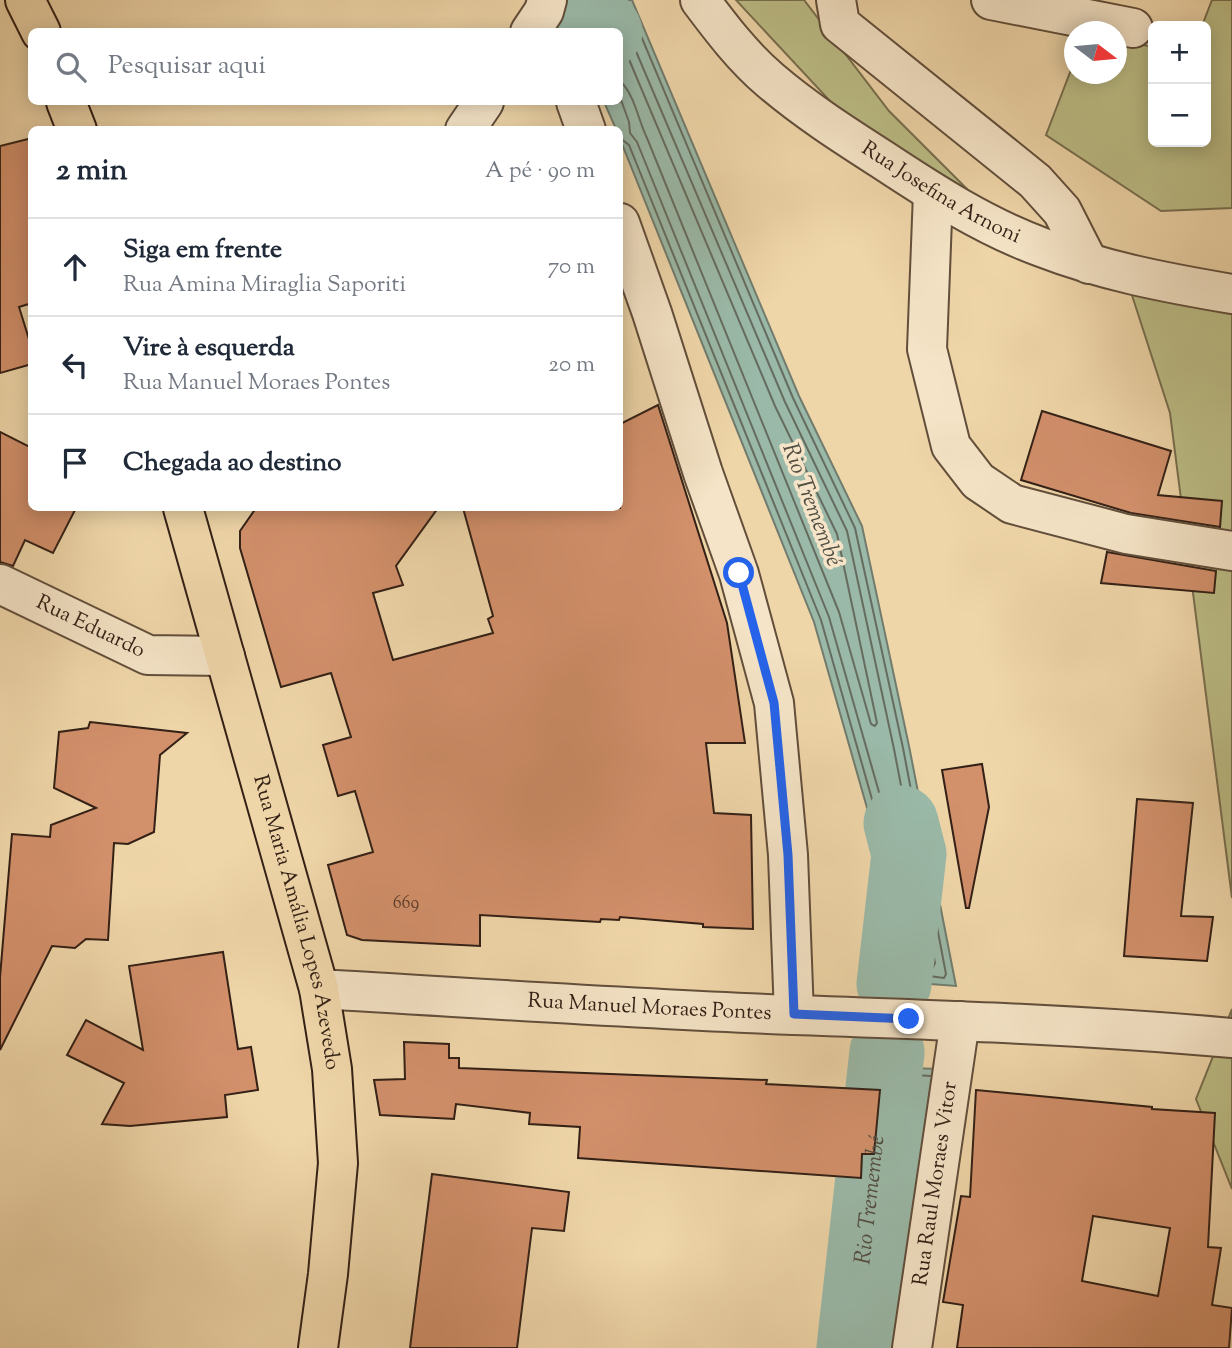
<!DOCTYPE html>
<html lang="pt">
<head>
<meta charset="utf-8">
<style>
	body { margin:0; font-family:"Sorts Mill Goudy",serif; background:#f6f6f7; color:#1f2937 }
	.controls { position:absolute; right:21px; top:21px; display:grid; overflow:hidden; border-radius:10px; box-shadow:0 4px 18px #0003 }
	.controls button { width:63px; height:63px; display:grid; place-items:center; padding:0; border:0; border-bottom:2px solid #e0e1e3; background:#fff; color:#1f2937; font:35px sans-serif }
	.compass { position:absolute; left:1064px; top:21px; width:63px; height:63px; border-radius:50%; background:#fff; box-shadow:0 4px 18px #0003; rotate:106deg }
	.stop { position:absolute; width:21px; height:21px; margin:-16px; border:5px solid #2563eb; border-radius:50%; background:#fff }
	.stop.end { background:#2563eb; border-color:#fff; box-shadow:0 2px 7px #0008 }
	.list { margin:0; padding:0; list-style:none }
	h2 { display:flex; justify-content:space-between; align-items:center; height:91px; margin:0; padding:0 28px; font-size:30px }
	h2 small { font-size:23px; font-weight:400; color:#747a83 }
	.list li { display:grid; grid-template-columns:46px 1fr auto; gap:21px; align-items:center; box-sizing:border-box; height:98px; padding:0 28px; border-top:2px solid #e0e1e3 }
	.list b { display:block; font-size:26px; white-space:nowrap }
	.list p { margin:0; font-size:23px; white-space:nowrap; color:#747a83 }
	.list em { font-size:23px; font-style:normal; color:#747a83 }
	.icon { flex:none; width:38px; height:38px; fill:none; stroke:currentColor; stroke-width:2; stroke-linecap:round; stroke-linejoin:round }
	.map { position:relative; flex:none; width:1232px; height:1348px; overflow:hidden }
	.search { position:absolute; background:#fff; box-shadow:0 4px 18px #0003; left:28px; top:28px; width:595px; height:77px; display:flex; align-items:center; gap:18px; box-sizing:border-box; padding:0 24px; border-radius:10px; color:#747a83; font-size:26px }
	.panel { position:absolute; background:#fff; box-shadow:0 4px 18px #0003; left:28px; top:126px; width:595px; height:385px; border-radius:10px }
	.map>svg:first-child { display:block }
</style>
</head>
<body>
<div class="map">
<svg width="1232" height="1348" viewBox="0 0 1232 1348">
	<rect width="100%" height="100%" fill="#efd6a9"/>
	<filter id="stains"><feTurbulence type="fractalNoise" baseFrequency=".00286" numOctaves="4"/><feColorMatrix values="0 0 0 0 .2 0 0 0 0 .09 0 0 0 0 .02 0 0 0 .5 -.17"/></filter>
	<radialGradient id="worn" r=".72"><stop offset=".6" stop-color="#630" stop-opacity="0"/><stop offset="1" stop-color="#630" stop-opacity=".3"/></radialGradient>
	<!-- green -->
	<g fill="#bcbd86" stroke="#786e4e" stroke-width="2">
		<polygon points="736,0 804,0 889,111 968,190 843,115"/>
		<polygon points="1212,0 1232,0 1232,208 1161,211 1046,135 1074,62 1074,74 1116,74 1117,39 1153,47 1153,142 1206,142 1206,26 1202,26"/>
		<polygon points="1129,286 1232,311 1232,898 1170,413"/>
		<polygon points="1232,1009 1232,1189 1196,1099"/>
	</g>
	<!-- water -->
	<g fill="#9ab9a8" stroke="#717c6e" stroke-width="2">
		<polygon points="599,0 632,0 799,396 862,526 909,746 956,986 917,983 814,622 620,139 620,130 616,129 604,102 620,102 620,32 576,31 570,17"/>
		<polygon points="905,1068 943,1069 898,1348 861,1348"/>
	</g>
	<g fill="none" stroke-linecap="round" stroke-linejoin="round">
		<!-- shore -->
		<g stroke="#666c5f" stroke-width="2">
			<polyline points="617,0 618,9 785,402 847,531 894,749 935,963 933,967 928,964 829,617 637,142 630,133 629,122 620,97"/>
			<path d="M620 38 775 406 837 534 877 723 875 726 871 724 839 612 647 138C638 120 635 95 620 81"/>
			<polyline points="620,138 629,145 821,620 922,975 944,978 946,974 903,748 855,528 793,398 626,0"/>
			<polyline points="868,1348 911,1078 914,1075 931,1076"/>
		</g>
		<!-- river -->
		<g stroke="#9ab9a8" stroke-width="75">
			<polyline points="581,1 605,32"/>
			<polyline points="894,984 909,854 901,823"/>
			<path id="s1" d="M854 1348 887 1052"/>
		</g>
	</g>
	<!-- building -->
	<g fill="#d2906b" stroke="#332016" stroke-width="2" fill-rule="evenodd">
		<polygon points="32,138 32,303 19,307 32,349 32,364 0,373 0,146"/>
		<polygon points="658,405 727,623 745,743 706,743 714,813 751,815 753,929 703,927 703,924 620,917 619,920 601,919 600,922 480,915 480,946 362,940 347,935 328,865 373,852 355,791 338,796 323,745 351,737 331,673 281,687 240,548 240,531 256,508 438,508 396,566 403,585 373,593 393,660 493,633 488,619 493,616 463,508 620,508 620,424"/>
		<polygon points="1042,411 1171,451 1158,495 1222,501 1220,527 1131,513 1021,480"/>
		<polygon points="0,432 32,448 32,508 76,508 53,553 25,540 13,566 0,562"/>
		<polygon points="1107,552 1216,571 1214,593 1101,583"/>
		<polygon points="90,722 187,733 160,755 154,832 128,844 114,843 108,940 86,939 75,948 52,946 0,1050 0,977 12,834 50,837 51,825 96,808 54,788 59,732 88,728"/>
		<polygon points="982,764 989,807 969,908 966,908 942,770"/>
		<polygon points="1137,799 1193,803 1181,916 1213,917 1207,961 1124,956"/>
		<polygon points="223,952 238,1049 251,1047 258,1090 225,1095 227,1117 130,1126 102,1124 124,1083 67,1055 86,1020 143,1050 129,966"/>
		<polygon points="404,1042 449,1044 449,1058 459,1058 459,1068 767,1080 766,1084 880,1090 874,1154 862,1154 861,1178 578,1158 580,1127 529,1124 530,1113 456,1104 454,1119 380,1115 374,1080 405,1079"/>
		<path d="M976 1090 1152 1107V1109L1215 1113 1208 1247 1221 1248 1212 1305 1232 1308 1229 1348H957L963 1305 943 1302 961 1196 970 1197ZM1093 1216 1170 1228 1158 1296 1082 1281Z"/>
		<polygon points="432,1174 569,1192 564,1231 532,1228 517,1348 410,1348"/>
	</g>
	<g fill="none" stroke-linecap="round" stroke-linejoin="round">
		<!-- minor casing -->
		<g stroke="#624e3b" stroke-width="42">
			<g id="minor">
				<path id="s2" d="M700 0C721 28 743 57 770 80 805 110 844 135 883 160 933 193 984 226 1041 247 1103 271 1167 283 1232 294"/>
				<polyline points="836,0 840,24 1035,181 1062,211 1089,264"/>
				<polyline points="991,0 1133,28"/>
				<polyline points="530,32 544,11 547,0"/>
				<polyline points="576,102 586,130"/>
				<polyline points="465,130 484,102"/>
				<polyline points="933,193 927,349 951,446 978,481 1012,504 1126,534 1232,551"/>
				<polyline points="620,223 652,313 703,473 739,574 774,703 788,855 794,1015"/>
				<path id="s3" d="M0 584 148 655 225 656"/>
				<path id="s4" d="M319 989C477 998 636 1009 794 1015 940 1020 1086 1025 1232 1038"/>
				<path id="s5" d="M912 1348 960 1021"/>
			</g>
		</g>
		<!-- major casing -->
		<g stroke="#332016" stroke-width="42">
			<g id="major">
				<polyline points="25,0 41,32"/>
				<polyline points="66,102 77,130"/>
				<path id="s6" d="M183 508 319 989 332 1069 338 1163 328 1274 318 1348"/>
			</g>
		</g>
		<!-- minor -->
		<use href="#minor" stroke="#f5e4c7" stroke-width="38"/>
		<!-- major -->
		<use href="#major" stroke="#efd6a9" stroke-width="38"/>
	</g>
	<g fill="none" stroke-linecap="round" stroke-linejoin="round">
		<!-- route -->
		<polyline stroke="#2563eb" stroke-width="9" points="739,573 774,703 788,855 794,1014 909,1019"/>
	</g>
	<g text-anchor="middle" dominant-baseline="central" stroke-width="7" stroke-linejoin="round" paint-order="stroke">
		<!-- number labels -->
		<g font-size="18" fill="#5b3c2b">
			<text x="406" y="904">669</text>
		</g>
		<!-- street labels -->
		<g font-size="21" fill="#332016" stroke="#f5e4c7">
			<text stroke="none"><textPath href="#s2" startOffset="312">Rua Josefina Arnoni</textPath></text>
			<text stroke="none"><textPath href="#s3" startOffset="100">Rua Eduardo</textPath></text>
			<text stroke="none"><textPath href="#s6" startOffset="430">Rua Maria Amália Lopes Azevedo</textPath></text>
			<text stroke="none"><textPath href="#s4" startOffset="331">Rua Manuel Moraes Pontes</textPath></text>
			<text stroke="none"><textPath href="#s5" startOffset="166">Rua Raul Moraes Vitor</textPath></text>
		</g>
		<!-- water labels -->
		<g font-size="23" font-style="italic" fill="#524e42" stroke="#f5e4c7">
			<text transform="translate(811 505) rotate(69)">Rio Tremembé</text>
			<text stroke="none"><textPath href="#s1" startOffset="149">Rio Tremembé</textPath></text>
		</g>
	</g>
	<rect width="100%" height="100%" filter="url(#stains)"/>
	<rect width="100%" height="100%" fill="url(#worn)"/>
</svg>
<div class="controls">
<button>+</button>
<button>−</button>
</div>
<svg class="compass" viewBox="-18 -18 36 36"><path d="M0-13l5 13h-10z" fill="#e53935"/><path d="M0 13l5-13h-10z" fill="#747a83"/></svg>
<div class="stop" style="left:739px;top:573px"></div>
<div class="stop end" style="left:909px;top:1019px"></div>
<div class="search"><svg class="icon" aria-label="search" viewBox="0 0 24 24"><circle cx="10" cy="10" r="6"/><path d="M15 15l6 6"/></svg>Pesquisar aqui</div>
<section class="panel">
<h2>2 min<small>A pé · 90 m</small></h2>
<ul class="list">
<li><svg class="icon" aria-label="ahead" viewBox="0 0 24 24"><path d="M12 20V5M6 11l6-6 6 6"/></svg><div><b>Siga em frente</b><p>Rua Amina Miraglia Saporiti</p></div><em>70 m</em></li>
<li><svg class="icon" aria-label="left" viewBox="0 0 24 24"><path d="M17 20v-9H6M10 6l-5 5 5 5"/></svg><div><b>Vire à esquerda</b><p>Rua Manuel Moraes Pontes</p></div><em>20 m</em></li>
<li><svg class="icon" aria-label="arrive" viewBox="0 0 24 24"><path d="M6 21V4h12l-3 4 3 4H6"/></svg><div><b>Chegada ao destino</b></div></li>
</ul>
</section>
</div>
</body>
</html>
